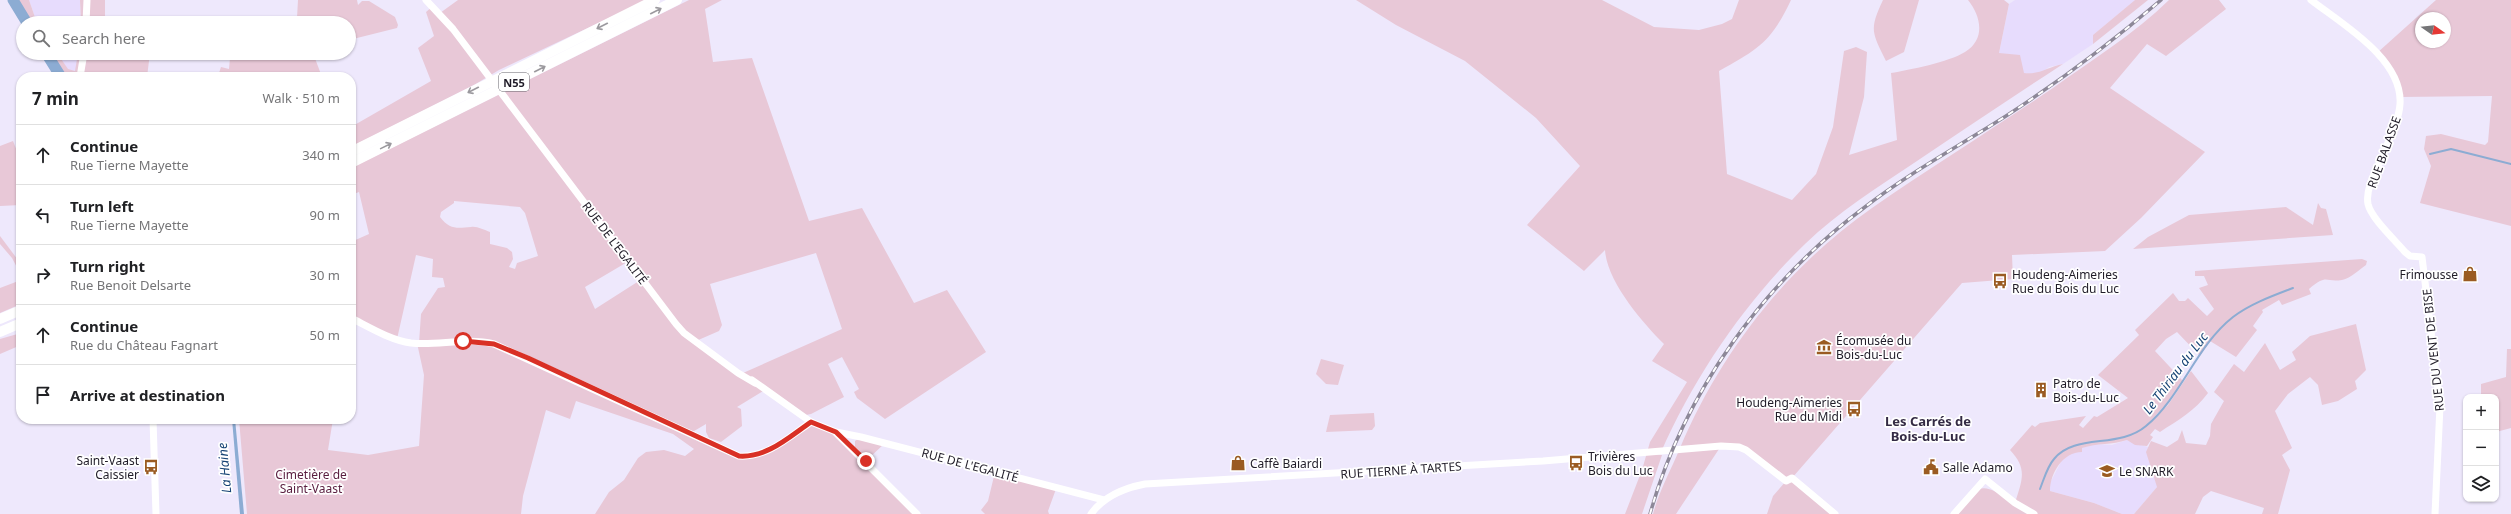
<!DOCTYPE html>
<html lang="en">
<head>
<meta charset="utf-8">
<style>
	body { margin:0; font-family:"Noto Sans",sans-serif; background:#f6f6f6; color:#202124 }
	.controls { position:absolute; right:12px; bottom:12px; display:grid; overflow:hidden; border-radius:8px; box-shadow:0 1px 3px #0004 }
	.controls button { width:36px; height:36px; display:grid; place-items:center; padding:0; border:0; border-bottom:1px solid #e0e0e0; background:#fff; color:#202124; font:20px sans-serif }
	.compass { position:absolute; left:2415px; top:12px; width:36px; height:36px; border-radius:50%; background:#fff; box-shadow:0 1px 3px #0004; rotate:104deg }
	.stop { position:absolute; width:12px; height:12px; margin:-9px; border:3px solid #d93025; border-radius:50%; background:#fff }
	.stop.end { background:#d93025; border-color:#fff; box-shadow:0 1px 4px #0008 }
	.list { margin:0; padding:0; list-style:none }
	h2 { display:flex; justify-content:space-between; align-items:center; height:52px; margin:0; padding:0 16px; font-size:17px }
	h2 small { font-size:13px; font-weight:400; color:#757577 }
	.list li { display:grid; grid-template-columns:26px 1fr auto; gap:12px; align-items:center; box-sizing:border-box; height:60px; padding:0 16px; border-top:1px solid #e0e0e0 }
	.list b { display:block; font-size:15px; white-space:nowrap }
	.list p { margin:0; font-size:13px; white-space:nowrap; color:#757577 }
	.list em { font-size:13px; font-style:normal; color:#757577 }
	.icon { flex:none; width:22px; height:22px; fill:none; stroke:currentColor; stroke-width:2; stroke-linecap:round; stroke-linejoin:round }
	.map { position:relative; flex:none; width:2511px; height:514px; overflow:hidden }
	.search { position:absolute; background:#fff; box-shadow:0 1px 3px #0004; left:16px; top:16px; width:340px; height:44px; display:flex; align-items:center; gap:10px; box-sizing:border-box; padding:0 14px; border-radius:22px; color:#757577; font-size:15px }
	.panel { position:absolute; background:#fff; box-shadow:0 1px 3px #0004; left:16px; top:72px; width:340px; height:352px; border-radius:16px }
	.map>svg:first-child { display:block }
</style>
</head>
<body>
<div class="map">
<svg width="2511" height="514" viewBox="0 0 2511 514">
	<rect width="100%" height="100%" fill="#eee8fc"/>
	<!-- built -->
	<g fill="#e7dcfd">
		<polygon points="29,0 80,0 81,23 37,23"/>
		<polygon points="2015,0 2135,0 2093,35 2093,44 2063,64 2049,67 2041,73 2032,74 2024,73 1999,53 2009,4"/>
		<polygon points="57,53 78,53 76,71 68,70"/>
		<polygon points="2127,440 2160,451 2157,487 2134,514 2122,514 2094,503 2050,491 2050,483 2062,460 2072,452 2081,452 2082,448 2094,444 2112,445"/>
	</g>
	<!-- green -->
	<g fill="#e8c8d7" fill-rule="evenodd">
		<polygon points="16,0 29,0 37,23 31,23"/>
		<polygon points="80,0 105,0 105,23 81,23"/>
		<polygon points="298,0 357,0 358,5 362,1 369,1 395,17 398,25 397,28 349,40 349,23 270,23 297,18"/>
		<polygon points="458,0 647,0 499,70 474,85 351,147 351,127 431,81 418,48 434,36 426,12 433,6 440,13"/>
		<path d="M689 0H722L705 9 713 62 752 58 809 221 862 208 914 303 947 290 986 352 885 419 857 398 854 392 859 389 842 357 828 364 844 397 811 414 806 415 765 390 737 407 741 409 742 426 721 442 709 438 706 432V424L689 434 731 454 753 456 811 422 836 432 855 449V441L858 439 885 443 866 461 917 514H595L609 492 624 480 638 458 646 452 664 450 685 456 694 449 673 434 576 401 570 419 546 410 523 496 521 514H247L239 419H333L328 450 368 455 419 446 424 375 417 343H419L421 314 438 288 445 287 443 278 432 277 433 259 416 255 397 339 351 318V242L369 234 359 192 351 195V168ZM454 201 520 207 525 213 538 256 517 263 515 269 509 267 513 259 512 252 507 248 490 244V232C484 230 477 226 471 227 457 228 450 230 440 217L441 212 454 203ZM816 253 842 329 743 373 696 341 719 331 722 325 710 284ZM629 261 642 279 595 309 585 287Z"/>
		<path d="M1356 0H1602L1654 27 1699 30 1722 24 1732 19 1739 0H1791C1771 42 1759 49 1719 71L1727 174 1792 200 1816 174 1833 127 1844 51 1856 47 1867 52 1864 97 1849 155 1897 140 1891 73C1909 70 1949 62 1965 52 1986 39 1981 16 1968 0H2004L2009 4 1999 53 2020 55 2024 73C2039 75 2048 67 2063 64 2014 96 1965 129 1917 161 1878 187 1838 212 1805 244 1745 302 1695 375 1661 452L1649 453 1662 455 1642 514H1625L1642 470 1650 442 1687 382 1652 361 1664 344C1643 323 1607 282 1605 250L1584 271 1527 225 1580 166 1536 118 1465 61 1396 25Z"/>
		<path d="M1883 0H1919L1904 52 1886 61C1872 32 1869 30 1883 0Z"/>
		<polygon points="2135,0 2148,0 2093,44 2093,35"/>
		<path d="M2169 0H2219L2226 9 2166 56 2147 44 2110 88 2205 152 2141 218 2105 251 2012 255 2013 279 1962 283 1792 478 1835 514H1767L1773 496 1786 481 1746 450 1721 446 1676 514H1653C1659 491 1671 470 1680 448 1720 353 1786 268 1872 208 1931 167 1993 129 2053 88 2092 60 2134 34 2169 0Z"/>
		<path d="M2436 0H2511V226L2420 203 2431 166 2424 149 2426 136 2441 134 2485 145 2488 142 2492 96 2400 97 2399 90 2377 53ZM2421 18H2445V42H2421Z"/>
		<polygon points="50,53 57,53 68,69 75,71 78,53 150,53 147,77 65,77"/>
		<polygon points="237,53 313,53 322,77 225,77 219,73 221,67 229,69 230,58"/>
		<polygon points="13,141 19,156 21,156 21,205 0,206 0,146"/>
		<polygon points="2318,203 2321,208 2326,209 2333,235 2133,249 2148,237 2189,215 2286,207 2313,225"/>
		<polygon points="0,236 21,264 21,275 12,258 0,244"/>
		<path d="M2362 259 2367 261 2366 265C2360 269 2351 278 2342 280 2325 283 2328 273 2309 289L2311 294 2282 305 2279 300 2262 310 2263 312 2253 326 2257 330 2236 357 2210 341 2200 356 2177 332 2166 339 2155 351 2183 381 2167 403 2145 427 2168 405 2191 371 2208 393C2195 411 2178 420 2160 432L2155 429 2150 435 2153 437 2147 446 2135 445 2127 440C2112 445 2097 443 2082 448V452C2063 452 2050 473 2050 491L2094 503 2122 514H1954C1981 483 1979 481 2015 503 2022 480 2028 469 2010 450L2032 425 2035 427 2040 423 2086 416 2079 425 2083 428 2094 416 2097 417 2128 398 2098 375 2139 335 2135 330 2173 293 2179 301H2185L2188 298 2207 316 2214 309 2199 288 2208 285 2204 276H2195V271Z"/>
		<polygon points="21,280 21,304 0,313 0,288"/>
		<polygon points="2356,324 2366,370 2355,381 2357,389 2338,401 2322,405 2318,385 2310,377 2288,394 2275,411 2292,448 2282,455 2290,470 2278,514 2262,514 2264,508 2211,491 2203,497 2195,514 2134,514 2157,487 2146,452 2151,441 2167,447 2178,440 2182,430 2186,443 2206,445 2210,436 2211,424 2224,401 2214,392 2234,364 2244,372 2265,343 2280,370 2296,360 2292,352 2310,336"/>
		<polygon points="21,333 21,345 0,354 0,339"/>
		<polygon points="2507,349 2511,349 2511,428 2496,432 2496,397 2481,397 2481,384 2506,377"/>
		<polygon points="1321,359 1344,365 1338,385 1326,384 1316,374"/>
		<polygon points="1374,413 1375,426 1372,430 1326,432 1330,415"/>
		<polygon points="995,472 1056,489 1048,511 1049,514 985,514 981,510 988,501"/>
	</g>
	<!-- water -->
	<polygon fill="#8cacd3" points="232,419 235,419 244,514 240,514"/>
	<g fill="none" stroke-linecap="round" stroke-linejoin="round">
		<!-- stream -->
		<g stroke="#8cacd3" stroke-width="2">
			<polyline points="2430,154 2451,149 2511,164"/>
			<path d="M2040 489C2044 479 2047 467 2054 459 2075 433 2119 449 2146 426 2182 396 2196 346 2233 317 2250 304 2272 296 2293 288"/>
		</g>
		<!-- river -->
		<g stroke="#8cacd3" stroke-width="11">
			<polyline points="13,0 27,23"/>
			<polyline points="46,53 61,77"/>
		</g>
		<!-- minor -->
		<g stroke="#fff" stroke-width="7">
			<polyline points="426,0 453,29 676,324 684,333 738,373 755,383"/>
			<path d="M2311 0C2342 24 2403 59 2400 104 2399 121 2389 139 2383 155 2377 169 2365 188 2368 204 2371 218 2395 240 2405 252L2410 256 2422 257 2440 406 2435 514"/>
			<polyline points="86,23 87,0"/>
			<polyline points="80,77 84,53"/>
			<path d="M351 318C369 327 390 340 411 343 438 346 466 337 494 344L739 456C767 458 789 437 811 422"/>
			<polyline points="752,380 811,422 836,432 861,437 1104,500"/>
			<polyline points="153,419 156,514"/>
			<polyline points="836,433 917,514"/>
			<path d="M1091 514C1104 496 1124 488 1145 484L1543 461 1721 446 1739 447 1746 450 1786 481 1792 478 1835 514"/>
			<polyline points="1954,514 1985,479 2015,503 2034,514"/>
		</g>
		<!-- highway -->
		<g stroke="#fff" stroke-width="10">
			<polyline points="351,152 655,0"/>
			<polyline points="351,163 677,0"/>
			<polyline points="0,319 21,310"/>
			<polyline points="0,332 21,323"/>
		</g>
		<!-- rail casing -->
		<g stroke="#8d8898" stroke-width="3.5">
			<path id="rail" d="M1650 514C1684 392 1764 282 1865 207 1909 173 1959 146 2006 116 2060 81 2112 42 2161 0"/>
		</g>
		<!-- rail -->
		<use href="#rail" stroke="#fff" stroke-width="2" stroke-dasharray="6" stroke-linecap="butt"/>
	</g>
	<!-- one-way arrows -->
	<defs><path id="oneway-shaft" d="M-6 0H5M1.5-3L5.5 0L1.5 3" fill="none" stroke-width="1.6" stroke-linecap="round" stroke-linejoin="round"/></defs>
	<g stroke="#9b999e">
		<use href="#oneway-shaft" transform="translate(656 11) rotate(-27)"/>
		<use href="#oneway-shaft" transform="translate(602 26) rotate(153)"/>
		<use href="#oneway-shaft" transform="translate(540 69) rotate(-27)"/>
		<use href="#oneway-shaft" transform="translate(473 90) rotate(153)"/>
		<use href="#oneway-shaft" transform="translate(386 146) rotate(-26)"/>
	</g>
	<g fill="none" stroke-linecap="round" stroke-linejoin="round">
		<!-- route -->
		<path stroke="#d93025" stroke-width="5" d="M463 341 494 344 528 358 739 456C767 458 789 437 811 422L836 432 866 461"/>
	</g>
	<!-- icons -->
	<defs>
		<g id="shop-bare" transform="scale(1.2)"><path d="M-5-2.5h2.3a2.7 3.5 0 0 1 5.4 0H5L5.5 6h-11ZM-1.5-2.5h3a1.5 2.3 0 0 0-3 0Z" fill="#9a5b22" stroke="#fff" stroke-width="2.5" paint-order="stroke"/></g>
		<g id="bus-bare" transform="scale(1.2)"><path d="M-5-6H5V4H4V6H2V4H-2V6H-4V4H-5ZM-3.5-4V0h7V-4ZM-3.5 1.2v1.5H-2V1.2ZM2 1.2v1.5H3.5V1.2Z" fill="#9a5b22" stroke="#fff" stroke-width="2.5" paint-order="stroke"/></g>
		<g id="museum-bare" transform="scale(1.2)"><path d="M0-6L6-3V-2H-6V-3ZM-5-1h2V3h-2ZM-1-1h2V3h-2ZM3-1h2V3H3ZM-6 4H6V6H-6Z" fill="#9a5b22" stroke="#fff" stroke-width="2.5" paint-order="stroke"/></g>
		<g id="building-bare" transform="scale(1.2)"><path d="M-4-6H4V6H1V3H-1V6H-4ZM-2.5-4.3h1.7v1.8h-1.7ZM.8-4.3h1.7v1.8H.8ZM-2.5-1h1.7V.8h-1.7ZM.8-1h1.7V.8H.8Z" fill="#9a5b22" stroke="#fff" stroke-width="2.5" paint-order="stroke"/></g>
		<g id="civic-bare" transform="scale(1.2)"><path d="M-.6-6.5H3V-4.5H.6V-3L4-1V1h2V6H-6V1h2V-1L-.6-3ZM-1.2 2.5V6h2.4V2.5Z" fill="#9a5b22" stroke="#fff" stroke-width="2.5" paint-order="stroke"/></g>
		<g id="school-bare" transform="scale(1.2)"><path d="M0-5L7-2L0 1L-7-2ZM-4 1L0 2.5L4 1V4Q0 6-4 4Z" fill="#9a5b22" stroke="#fff" stroke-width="2.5" paint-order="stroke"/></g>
	</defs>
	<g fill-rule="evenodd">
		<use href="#shop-bare" x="2470" y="274"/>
		<use href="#bus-bare" x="2000" y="281"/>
		<use href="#museum-bare" x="1824" y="347"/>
		<use href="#building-bare" x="2041" y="390"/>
		<use href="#bus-bare" x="1854" y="409"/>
		<use href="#shop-bare" x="1238" y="463"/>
		<use href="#bus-bare" x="1576" y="463"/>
		<use href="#bus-bare" x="151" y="467"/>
		<use href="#civic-bare" x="1931" y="467"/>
		<use href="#school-bare" x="2107" y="471"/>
	</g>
	<g text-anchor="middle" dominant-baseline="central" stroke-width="3.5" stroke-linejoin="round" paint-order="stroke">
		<!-- shield labels -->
		<rect fill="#fff" stroke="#636068" stroke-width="1" x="499" y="73" width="30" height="18" rx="3"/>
		<g font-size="11" font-weight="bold" fill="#201c28">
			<text x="514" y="82">N55</text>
		</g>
		<!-- street labels -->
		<g font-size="12" fill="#201c28" stroke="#fff">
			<text transform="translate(2384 152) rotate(-70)">RUE BALASSE</text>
			<text transform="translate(615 243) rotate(53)">RUE DE L'EGALITÉ</text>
			<text transform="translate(2433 350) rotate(-96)">RUE DU VENT DE BISE</text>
			<text transform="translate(970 465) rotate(15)">RUE DE L'EGALITÉ</text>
			<text transform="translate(1401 470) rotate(-4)">RUE TIERNE À TARTES</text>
		</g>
		<!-- poi labels -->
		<g font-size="12" fill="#201c28" stroke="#fff" text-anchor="start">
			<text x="2012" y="274">Houdeng-Aimeries<tspan x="2012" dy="14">Rue du Bois du Luc</tspan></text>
			<text x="2458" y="274" text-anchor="end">Frimousse</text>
			<text x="1836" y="340">Écomusée du<tspan x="1836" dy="14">Bois-du-Luc</tspan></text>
			<text x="2053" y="383">Patro de<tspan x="2053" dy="14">Bois-du-Luc</tspan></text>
			<text x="1842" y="402" text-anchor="end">Houdeng-Aimeries<tspan x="1842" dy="14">Rue du Midi</tspan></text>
			<text x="1588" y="456">Trivières<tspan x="1588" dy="14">Bois du Luc</tspan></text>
			<text x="139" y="460" text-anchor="end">Saint-Vaast<tspan x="139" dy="14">Caissier</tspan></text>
			<text x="1250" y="463">Caffè Baiardi</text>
			<text x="1943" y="467">Salle Adamo</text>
			<text x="2119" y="471">Le SNARK</text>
		</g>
		<!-- park labels -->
		<g font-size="12" fill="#591d3f" stroke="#fff">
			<text x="311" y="474">Cimetière de<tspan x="311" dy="14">Saint-Vaast</tspan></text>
		</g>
		<!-- water labels -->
		<g font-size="13" font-style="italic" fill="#174475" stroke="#fff">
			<text transform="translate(2175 373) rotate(-53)">Le Thiriau du Luc</text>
			<text transform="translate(224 468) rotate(-95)">La Haine</text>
		</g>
		<!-- neighbourhood labels -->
		<g font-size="13" font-weight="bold" fill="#342b44" stroke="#fff">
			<text x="1928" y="421">Les Carrés de<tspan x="1928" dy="15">Bois-du-Luc</tspan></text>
		</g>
	</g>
</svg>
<div class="controls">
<button>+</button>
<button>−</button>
<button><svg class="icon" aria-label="layers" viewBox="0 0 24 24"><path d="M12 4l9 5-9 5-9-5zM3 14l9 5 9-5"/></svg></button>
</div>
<svg class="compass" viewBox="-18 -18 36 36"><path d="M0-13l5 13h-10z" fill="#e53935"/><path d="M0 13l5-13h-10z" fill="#757577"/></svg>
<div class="stop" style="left:463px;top:341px"></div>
<div class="stop end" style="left:866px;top:461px"></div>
<div class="search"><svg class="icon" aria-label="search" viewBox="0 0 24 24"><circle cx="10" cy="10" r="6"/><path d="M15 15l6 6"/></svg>Search here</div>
<section class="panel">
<h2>7 min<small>Walk · 510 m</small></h2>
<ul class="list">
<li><svg class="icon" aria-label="ahead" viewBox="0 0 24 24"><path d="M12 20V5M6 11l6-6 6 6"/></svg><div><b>Continue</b><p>Rue Tierne Mayette</p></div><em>340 m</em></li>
<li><svg class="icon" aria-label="left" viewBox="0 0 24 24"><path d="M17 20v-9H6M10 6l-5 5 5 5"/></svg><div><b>Turn left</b><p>Rue Tierne Mayette</p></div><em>90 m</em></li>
<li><svg class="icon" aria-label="right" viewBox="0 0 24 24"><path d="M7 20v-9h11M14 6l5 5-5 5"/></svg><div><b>Turn right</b><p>Rue Benoit Delsarte</p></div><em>30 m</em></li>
<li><svg class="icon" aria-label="ahead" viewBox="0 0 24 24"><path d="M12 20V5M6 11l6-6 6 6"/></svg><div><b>Continue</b><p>Rue du Château Fagnart</p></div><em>50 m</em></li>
<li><svg class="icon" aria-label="arrive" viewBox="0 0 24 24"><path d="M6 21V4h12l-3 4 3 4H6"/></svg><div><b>Arrive at destination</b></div></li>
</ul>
</section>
</div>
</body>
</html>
